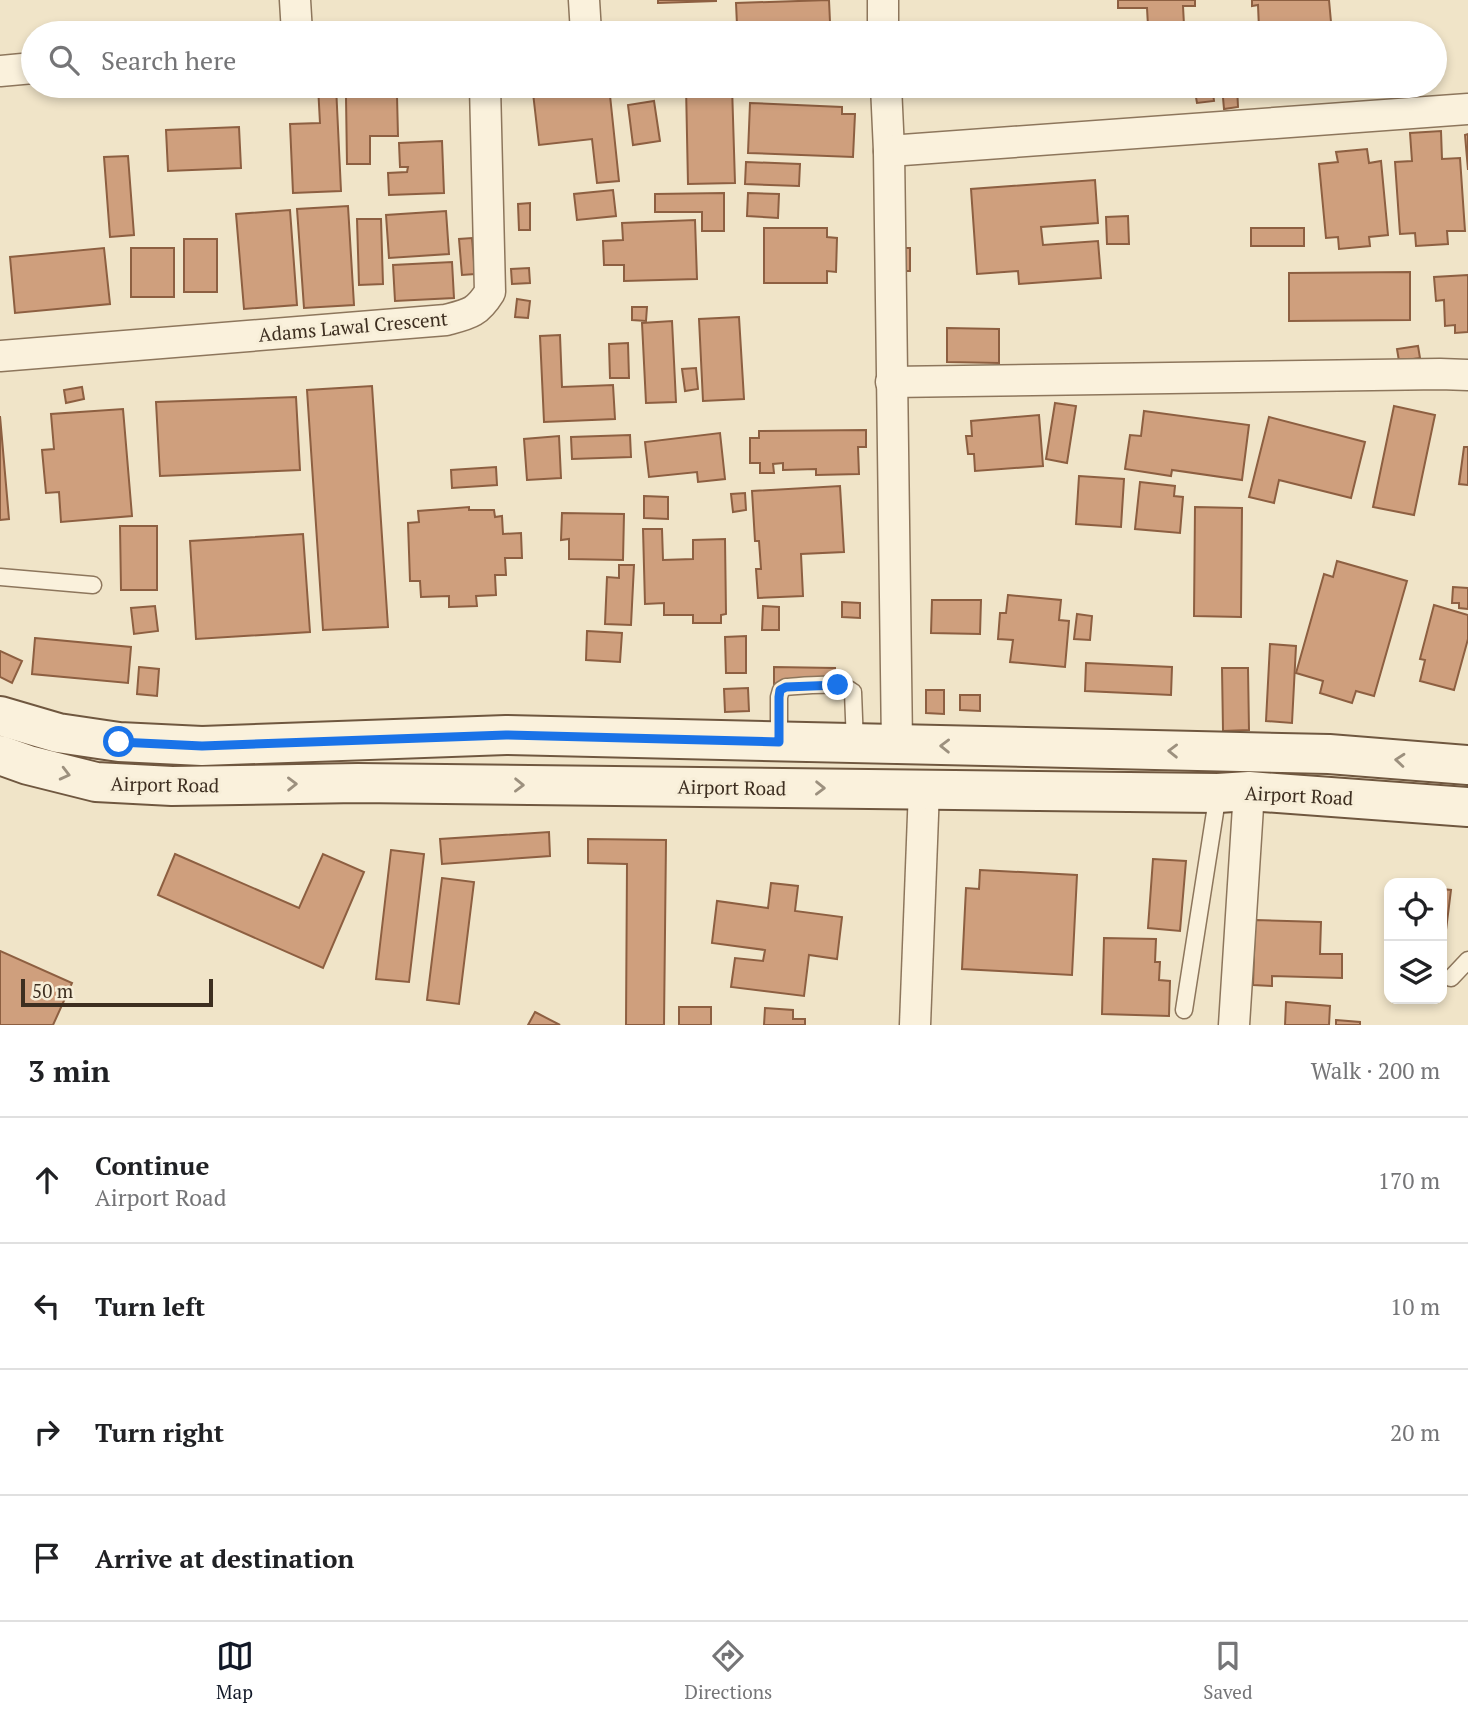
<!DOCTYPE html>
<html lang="en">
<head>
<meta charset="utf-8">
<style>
	body { margin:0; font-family:"PT Serif",serif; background:#f6f6f6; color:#202124 }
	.controls { position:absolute; right:21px; bottom:21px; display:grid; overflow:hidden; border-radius:14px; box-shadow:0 4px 10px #0003 }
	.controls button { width:63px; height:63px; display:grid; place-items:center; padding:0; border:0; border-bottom:2px solid #e0e0e0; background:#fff; color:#202124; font:35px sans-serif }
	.scale { position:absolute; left:21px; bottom:18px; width:192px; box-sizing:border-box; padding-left:7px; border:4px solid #3d2e20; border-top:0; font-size:19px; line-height:24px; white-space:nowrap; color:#3d2e20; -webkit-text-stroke:5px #f7eed8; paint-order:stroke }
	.stop { position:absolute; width:21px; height:21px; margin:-16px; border:5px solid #1a73e8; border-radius:50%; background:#fff }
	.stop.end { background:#1a73e8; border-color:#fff; box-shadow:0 2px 7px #0008 }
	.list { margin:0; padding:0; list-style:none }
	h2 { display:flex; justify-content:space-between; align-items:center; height:91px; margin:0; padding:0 28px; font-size:30px }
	h2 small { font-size:23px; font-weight:400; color:#757577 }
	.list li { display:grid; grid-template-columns:46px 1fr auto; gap:21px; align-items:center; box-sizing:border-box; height:126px; padding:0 28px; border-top:2px solid #e0e0e0 }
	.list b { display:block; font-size:26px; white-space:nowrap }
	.list p { margin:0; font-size:23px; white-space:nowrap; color:#757577 }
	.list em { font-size:23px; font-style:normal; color:#757577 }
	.icon { flex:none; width:38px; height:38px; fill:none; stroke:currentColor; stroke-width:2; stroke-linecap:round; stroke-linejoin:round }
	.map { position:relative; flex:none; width:1468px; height:1025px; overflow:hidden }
	.search { position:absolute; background:#fff; box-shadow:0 4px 10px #0003; left:21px; right:21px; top:21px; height:77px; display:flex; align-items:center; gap:18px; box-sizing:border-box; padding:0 24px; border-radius:38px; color:#757577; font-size:26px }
	.sheet { height:595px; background:#fff }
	nav { display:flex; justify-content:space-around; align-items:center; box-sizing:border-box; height:98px; border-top:2px solid #e0e0e0; background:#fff; font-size:19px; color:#757577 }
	nav a { display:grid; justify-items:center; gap:4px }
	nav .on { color:#111827 }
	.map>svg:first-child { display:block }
</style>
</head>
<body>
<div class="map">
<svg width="1468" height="1025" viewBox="0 0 1468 1025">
	<rect width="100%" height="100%" fill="#f0e4c8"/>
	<!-- building -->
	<g fill="#cf9f7d" stroke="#8d5f41" stroke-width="2">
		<polygon points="658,0 716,0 716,1 658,3"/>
		<polygon points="829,0 830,22 737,25 736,3"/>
		<polygon points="1118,0 1195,0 1195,6 1183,6 1184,25 1148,26 1147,8 1118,8"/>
		<polygon points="1252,0 1329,0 1332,33 1256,33 1256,30 1259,29 1258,5 1252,6"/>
		<polygon points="1211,23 1211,33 1196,33 1196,24"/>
		<polygon points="1109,28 1140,29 1140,33 1109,33"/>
		<polygon points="318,86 336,86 341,191 293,193 290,124 320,123"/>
		<polygon points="596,86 609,86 619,181 597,183 592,139 539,145 533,93"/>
		<polygon points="686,86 732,86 735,183 688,184"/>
		<polygon points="1108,86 1140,86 1139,97 1108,96"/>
		<polygon points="1194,86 1212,86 1214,101 1197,103"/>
		<polygon points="1222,86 1237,86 1238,107 1224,109"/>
		<polygon points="397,96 398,136 370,136 370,164 347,164 346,97"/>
		<polygon points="654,101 660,141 633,145 628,105"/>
		<polygon points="750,103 842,107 842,114 855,114 853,157 748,153"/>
		<polygon points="239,127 241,168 168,171 166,130"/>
		<polygon points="1441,131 1442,159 1460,158 1465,231 1447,231 1448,244 1416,246 1415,233 1400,234 1395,162 1412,161 1410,133"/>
		<polygon points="1468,134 1468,170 1465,135"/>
		<polygon points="442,141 444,193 389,195 388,173 407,172 408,167 400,167 399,143"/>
		<polygon points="1367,149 1369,163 1381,161 1388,235 1369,237 1370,246 1339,249 1338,237 1326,238 1319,164 1338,162 1336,152"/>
		<polygon points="128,156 134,235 110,237 104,157"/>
		<polygon points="746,162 800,164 799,186 745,184"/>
		<polygon points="1095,180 1098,223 1041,227 1043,245 1098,241 1101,278 1019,284 1018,271 977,274 971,189"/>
		<polygon points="613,190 616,216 577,220 574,194"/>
		<polygon points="724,193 724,231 702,231 702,212 655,212 655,194"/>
		<polygon points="748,193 779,194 778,218 747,216"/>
		<polygon points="530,203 530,230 519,230 518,204"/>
		<polygon points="348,206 354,305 304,308 297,209"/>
		<polygon points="290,210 297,305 244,309 236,214"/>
		<polygon points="446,211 449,254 389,258 386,215"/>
		<polygon points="1128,216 1129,244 1107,244 1106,217"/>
		<polygon points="357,219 381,219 383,284 359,285"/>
		<polygon points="695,220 697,279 624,281 624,265 604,265 603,241 623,240 622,223"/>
		<polygon points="764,228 827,228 827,237 837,238 836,272 827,271 827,283 764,283"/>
		<rect x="1251" y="228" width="53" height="18"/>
		<polygon points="472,238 475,274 462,275 459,239"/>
		<rect x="184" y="239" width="33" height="53"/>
		<polygon points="104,248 110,304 15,313 10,257"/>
		<rect x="131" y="248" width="43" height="49"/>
		<polygon points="903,248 910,248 910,271 902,271"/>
		<polygon points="452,262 454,298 395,301 393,265"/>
		<polygon points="529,268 530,283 512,284 511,269"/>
		<polygon points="1410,272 1410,320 1289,321 1289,273"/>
		<polygon points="1468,275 1468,332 1455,333 1455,325 1445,326 1444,300 1436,301 1434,277"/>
		<polygon points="517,299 530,301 528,318 515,317"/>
		<polygon points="632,307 647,307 646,321 632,320"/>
		<polygon points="739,317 744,399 703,401 699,319"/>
		<polygon points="672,321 676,402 646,403 642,323"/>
		<polygon points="947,328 999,329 999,363 947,362"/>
		<polygon points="560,335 562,387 613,385 615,419 544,422 540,336"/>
		<polygon points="628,343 629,378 610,378 609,344"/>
		<polygon points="1418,346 1420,358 1399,361 1397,349"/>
		<polygon points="696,368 698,389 685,391 682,369"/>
		<polygon points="372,386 388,627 323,630 307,390"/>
		<polygon points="82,387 84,399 66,403 64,390"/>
		<polygon points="296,397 300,470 160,476 156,402"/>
		<polygon points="1055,403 1076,406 1067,463 1046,459"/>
		<polygon points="1394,406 1435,415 1414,515 1373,507"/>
		<polygon points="123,409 132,516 61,522 59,492 46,493 42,450 54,449 51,414"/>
		<polygon points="1144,411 1249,425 1242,480 1172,470 1171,476 1125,469 1130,435 1141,436"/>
		<polygon points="1039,415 1043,466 975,471 974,454 968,454 966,436 972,436 971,421"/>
		<polygon points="0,416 9,519 0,520"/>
		<polygon points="1269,417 1365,442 1351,498 1279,480 1274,503 1249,497"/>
		<polygon points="866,430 866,447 858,447 859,474 816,475 816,469 783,470 783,463 773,464 774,473 760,473 760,463 750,463 750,438 759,438 759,431"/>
		<polygon points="720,433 725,479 698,482 697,472 649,477 645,442"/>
		<polygon points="630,435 631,457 572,459 571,437"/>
		<polygon points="559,436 561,478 527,480 524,439"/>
		<polygon points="1464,447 1468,447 1468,485 1459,484"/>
		<polygon points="496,467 497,485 452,488 451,470"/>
		<polygon points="1079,476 1124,479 1121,527 1076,524"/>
		<polygon points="1140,482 1175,486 1174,496 1183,497 1180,533 1135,529"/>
		<polygon points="840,486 844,552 801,554 803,596 758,598 756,569 761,569 759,541 755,541 752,491"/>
		<polygon points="745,493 746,510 733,512 731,494"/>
		<polygon points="644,496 668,497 668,519 644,518"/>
		<polygon points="469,507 469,510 494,510 495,517 502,516 503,534 521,533 522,558 505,558 506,575 495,575 496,595 476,596 477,606 449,607 449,596 421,597 420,581 410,581 408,523 419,522 418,511"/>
		<polygon points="1195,507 1242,508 1241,617 1194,616"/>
		<polygon points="562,513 624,514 623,560 569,559 569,539 561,540"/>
		<polygon points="120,526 157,526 157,590 121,590"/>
		<polygon points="643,529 662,529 663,560 693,559 693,540 725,539 726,614 721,615 721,623 693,623 693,615 664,615 664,603 645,604"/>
		<polygon points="303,534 310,632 196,639 190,541"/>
		<polygon points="1337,561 1407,581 1374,696 1356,691 1352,703 1320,693 1323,681 1296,673 1324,574 1333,577"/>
		<polygon points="619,565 634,565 631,625 605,624 607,577 619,578"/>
		<polygon points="1453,587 1468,588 1468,609 1459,608 1459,603 1452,603"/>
		<polygon points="1008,595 1061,600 1059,620 1069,621 1065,667 1010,662 1013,640 998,639 1000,613 1006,613"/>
		<polygon points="932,600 981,600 980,634 931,633"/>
		<polygon points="842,602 860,603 860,618 842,617"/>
		<polygon points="1434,605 1468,615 1468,639 1454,690 1420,681 1425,660 1420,659"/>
		<polygon points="155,606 158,631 134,634 131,608"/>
		<polygon points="763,606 779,607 779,630 762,630"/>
		<polygon points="1077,614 1092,616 1090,640 1074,639"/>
		<polygon points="587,631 622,633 620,662 586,660"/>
		<polygon points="746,636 746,673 726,673 725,637"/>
		<polygon points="35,638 131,647 128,683 32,674"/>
		<polygon points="1270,644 1296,646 1292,723 1266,721"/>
		<polygon points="0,651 22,661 12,683 0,677"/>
		<polygon points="1086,663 1172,667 1171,695 1085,691"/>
		<polygon points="139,667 159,669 157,696 137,694"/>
		<polygon points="774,667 835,668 834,690 774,689"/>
		<polygon points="1222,668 1248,668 1249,730 1223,731"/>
		<polygon points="748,688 749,711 725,712 724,689"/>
		<polygon points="926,690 944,690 944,714 926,713"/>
		<polygon points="960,695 980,695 980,711 960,710"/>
		<polygon points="549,832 550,856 442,864 440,839"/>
		<polygon points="588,839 666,840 664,1025 626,1025 627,864 588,863"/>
		<polygon points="391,850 424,854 409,982 376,979"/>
		<polygon points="175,854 299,908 323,854 364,872 323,968 158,895"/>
		<polygon points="1153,859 1186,861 1180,931 1148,928"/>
		<polygon points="980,870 1077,875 1072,975 962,969 966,888 979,889"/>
		<polygon points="442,878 474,882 459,1004 427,1000"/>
		<polygon points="771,883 798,886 795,911 842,917 837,959 809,955 804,996 731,987 735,958 763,961 765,950 712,943 717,901 768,908"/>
		<polygon points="1442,889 1451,890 1442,962"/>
		<polygon points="1255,920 1321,922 1320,954 1342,954 1342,978 1272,976 1272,986 1253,985"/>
		<polygon points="1104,938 1156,939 1155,962 1160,962 1159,980 1170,981 1169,1016 1102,1014"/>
		<polygon points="0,951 72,983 53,1025 0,1025"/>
		<polygon points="1286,1002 1330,1006 1329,1025 1285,1025"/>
		<rect x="679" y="1007" width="32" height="18"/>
		<polygon points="765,1008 793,1010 793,1019 805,1019 805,1025 764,1025"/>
		<polygon points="535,1012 560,1025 528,1025"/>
		<polygon points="1336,1020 1360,1022 1360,1025 1336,1025"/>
	</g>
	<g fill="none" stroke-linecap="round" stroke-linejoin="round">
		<!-- lane casing -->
		<g stroke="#8d765c" stroke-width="19">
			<g id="lane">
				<polyline points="0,577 93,585"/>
				<path d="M779 742V697L781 690 786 687C804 686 840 680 853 692L855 744"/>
				<polyline points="1451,978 1468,960"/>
				<polyline points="1184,1010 1218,793"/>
			</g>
		</g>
		<!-- street casing -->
		<g stroke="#8d765c" stroke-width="33">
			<g id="street">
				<polyline points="295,0 297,33"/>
				<polyline points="584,0 586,33"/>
				<polyline points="883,0 883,33"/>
				<polyline points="0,71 33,68"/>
				<polyline points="886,86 889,151 897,745"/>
				<polyline points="889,151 1468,109"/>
				<path d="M0 356 446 320C469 314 477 313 490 292L485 86"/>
				<polyline points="891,382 1440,374 1468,375"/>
				<polyline points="915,1025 924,789"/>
				<polyline points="1234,1025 1249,791"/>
			</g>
		</g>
		<!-- secondary casing -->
		<g stroke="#6f573f" stroke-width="42">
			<g id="secondary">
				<polyline points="0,716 58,733 119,742 202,746 506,735 1329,754 1468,765"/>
				<polyline points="0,755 28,765 96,782 172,786 358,783 1218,793 1249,791 1468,807"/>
			</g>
		</g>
		<!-- lane -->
		<use href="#lane" stroke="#faf1dc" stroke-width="16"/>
		<!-- street -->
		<use href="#street" stroke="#faf1dc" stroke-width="30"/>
		<!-- secondary -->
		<use href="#secondary" stroke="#faf1dc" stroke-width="38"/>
	</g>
	<!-- one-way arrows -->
	<defs><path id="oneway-chevron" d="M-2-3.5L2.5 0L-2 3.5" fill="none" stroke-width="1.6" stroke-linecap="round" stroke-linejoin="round" transform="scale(1.75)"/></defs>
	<g stroke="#9c907e">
		<use href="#oneway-chevron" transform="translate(945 746) rotate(-179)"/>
		<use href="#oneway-chevron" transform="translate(1173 751) rotate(-179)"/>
		<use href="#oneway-chevron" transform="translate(1400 760) rotate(-175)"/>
		<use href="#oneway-chevron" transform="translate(65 774) rotate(14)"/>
		<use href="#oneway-chevron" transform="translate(292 784) rotate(-1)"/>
		<use href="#oneway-chevron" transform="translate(519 785) rotate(1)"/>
		<use href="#oneway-chevron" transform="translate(820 788) rotate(1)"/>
	</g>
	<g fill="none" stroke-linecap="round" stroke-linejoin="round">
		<!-- route -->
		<polyline stroke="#1a73e8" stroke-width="9" points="119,742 202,746 506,735 779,742 779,697 780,690 786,687 838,685"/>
	</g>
	<g text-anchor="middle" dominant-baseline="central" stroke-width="6" stroke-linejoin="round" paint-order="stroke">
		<!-- street labels -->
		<g font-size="19" fill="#3d2e20" stroke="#f7eed8">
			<text transform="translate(353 326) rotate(-5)">Adams Lawal Crescent</text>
			<text transform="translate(165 784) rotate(1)">Airport Road</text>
			<text transform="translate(732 787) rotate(1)">Airport Road</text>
			<text transform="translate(1299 795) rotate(3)">Airport Road</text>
		</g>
	</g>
</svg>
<div class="controls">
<button><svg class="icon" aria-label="locate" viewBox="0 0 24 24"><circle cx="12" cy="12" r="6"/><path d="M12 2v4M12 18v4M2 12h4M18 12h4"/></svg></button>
<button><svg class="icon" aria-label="layers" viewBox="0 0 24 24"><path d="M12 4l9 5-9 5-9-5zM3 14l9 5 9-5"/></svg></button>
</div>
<div class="scale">50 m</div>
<div class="stop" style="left:119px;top:742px"></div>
<div class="stop end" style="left:838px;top:685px"></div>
<div class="search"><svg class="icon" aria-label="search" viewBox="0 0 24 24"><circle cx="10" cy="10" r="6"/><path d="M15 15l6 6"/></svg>Search here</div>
</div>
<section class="sheet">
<h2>3 min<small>Walk · 200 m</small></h2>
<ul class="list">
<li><svg class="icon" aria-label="ahead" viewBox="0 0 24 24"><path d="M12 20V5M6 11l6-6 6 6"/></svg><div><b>Continue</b><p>Airport Road</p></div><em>170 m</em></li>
<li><svg class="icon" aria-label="left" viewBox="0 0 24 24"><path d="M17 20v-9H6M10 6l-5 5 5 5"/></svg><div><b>Turn left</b></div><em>10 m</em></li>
<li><svg class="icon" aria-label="right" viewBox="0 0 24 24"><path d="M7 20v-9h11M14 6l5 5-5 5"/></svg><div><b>Turn right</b></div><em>20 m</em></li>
<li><svg class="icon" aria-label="arrive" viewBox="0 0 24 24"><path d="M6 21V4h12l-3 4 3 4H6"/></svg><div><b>Arrive at destination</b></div></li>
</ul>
</section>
<nav>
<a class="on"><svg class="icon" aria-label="map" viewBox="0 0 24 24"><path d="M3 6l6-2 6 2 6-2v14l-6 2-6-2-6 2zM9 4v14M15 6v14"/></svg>Map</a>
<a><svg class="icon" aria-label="directions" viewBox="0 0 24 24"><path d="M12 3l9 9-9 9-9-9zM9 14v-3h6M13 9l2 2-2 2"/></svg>Directions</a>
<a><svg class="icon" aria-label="saved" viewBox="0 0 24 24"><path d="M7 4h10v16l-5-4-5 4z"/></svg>Saved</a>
</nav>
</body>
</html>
